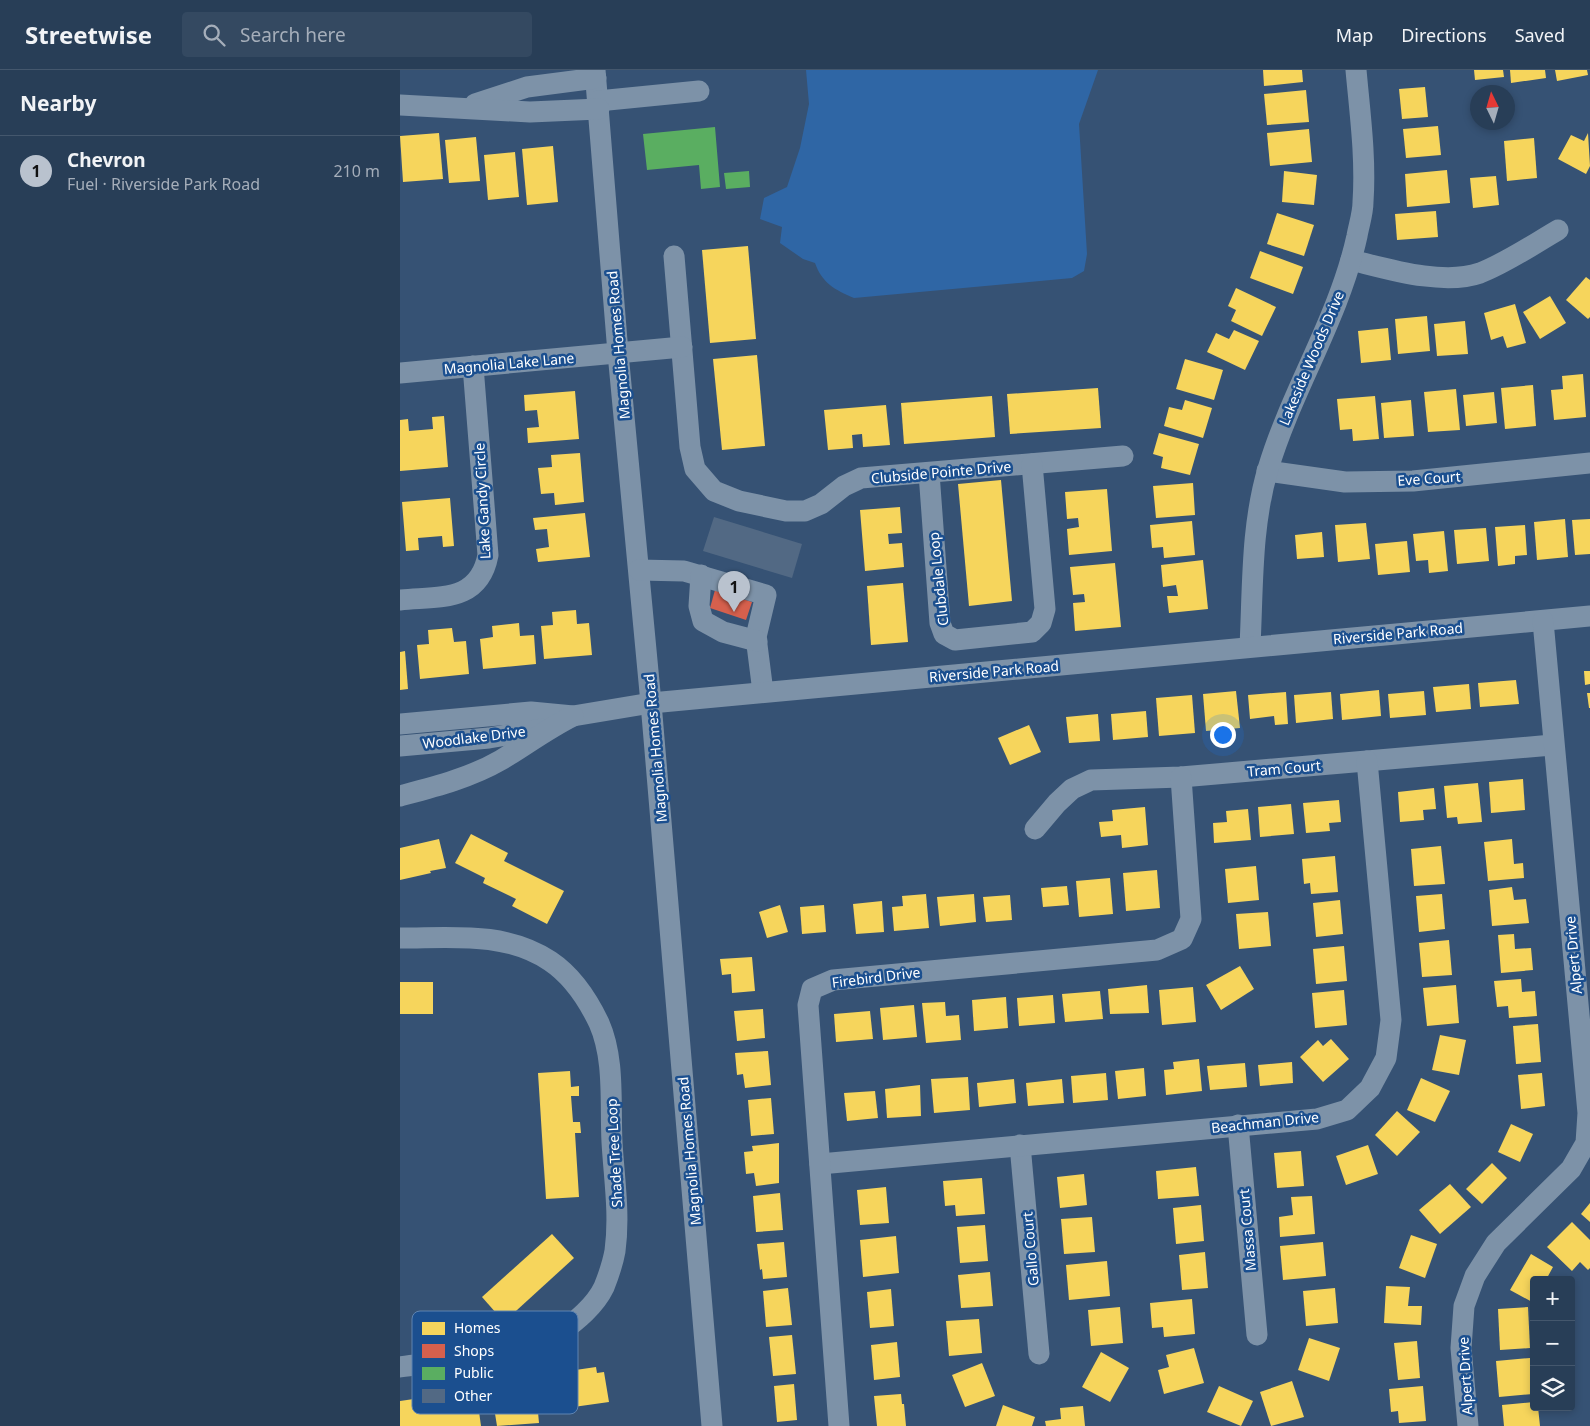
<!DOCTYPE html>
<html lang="en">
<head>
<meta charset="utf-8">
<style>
	body { margin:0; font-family:"Noto Sans",sans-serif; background:#344961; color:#f1f3f6 }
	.controls { position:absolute; right:15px; bottom:15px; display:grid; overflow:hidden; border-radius:5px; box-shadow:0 2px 8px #0003 }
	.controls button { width:45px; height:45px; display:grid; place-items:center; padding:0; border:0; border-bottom:1px solid #44576d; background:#283e57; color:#f1f3f6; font:25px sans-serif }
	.compass { position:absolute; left:1070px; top:15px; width:45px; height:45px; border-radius:50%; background:#283e57; box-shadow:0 2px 8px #0003; rotate:355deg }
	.you { position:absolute; left:822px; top:664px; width:18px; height:18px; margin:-12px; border:4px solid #fff; border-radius:50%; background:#1a73e8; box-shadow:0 0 0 8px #1a73e833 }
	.badge { display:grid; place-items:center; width:32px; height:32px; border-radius:50%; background:#b9c2ce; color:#111; font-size:16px; font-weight:700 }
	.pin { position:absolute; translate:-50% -41px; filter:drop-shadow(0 1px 2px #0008) }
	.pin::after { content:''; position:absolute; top:26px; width:18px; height:15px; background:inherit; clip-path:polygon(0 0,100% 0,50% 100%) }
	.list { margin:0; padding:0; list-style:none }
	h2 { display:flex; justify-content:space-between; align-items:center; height:65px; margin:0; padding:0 20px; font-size:21px }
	h2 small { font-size:16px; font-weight:400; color:#a5aeba }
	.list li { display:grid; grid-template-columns:32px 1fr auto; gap:15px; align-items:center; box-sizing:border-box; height:70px; padding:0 20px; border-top:1px solid #44576d }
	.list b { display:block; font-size:19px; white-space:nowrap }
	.list p { margin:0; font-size:16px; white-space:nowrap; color:#a5aeba }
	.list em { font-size:16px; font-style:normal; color:#a5aeba }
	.icon { flex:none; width:28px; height:28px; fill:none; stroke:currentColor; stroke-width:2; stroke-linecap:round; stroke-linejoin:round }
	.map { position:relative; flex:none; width:1190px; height:1356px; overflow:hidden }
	header { display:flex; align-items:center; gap:30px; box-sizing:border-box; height:70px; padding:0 25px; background:#283e57; border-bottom:1px solid #44576d }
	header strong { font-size:24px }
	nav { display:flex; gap:28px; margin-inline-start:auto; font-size:18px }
	.search { width:350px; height:45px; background:#344961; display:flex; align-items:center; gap:12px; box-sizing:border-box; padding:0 18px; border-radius:5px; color:#a5aeba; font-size:19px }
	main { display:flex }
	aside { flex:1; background:#283e57 }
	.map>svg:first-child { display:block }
</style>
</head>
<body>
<header>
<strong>Streetwise</strong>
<div class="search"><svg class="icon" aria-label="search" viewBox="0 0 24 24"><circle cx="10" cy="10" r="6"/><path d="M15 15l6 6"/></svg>Search here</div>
<nav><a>Map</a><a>Directions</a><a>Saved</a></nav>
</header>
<main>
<aside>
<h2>Nearby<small></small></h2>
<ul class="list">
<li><span class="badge">1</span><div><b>Chevron</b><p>Fuel · Riverside Park Road</p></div><em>210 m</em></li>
</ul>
</aside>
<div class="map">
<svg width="1190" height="1356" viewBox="0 0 1190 1356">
	<rect width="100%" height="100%" fill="#365274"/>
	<!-- green -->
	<path fill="#2f66a5" d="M406 0H698L679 54 687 184 684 201 672 208 454 228C435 220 422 213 415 193L403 189 380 173 382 157 360 149 364 128 387 117 400 78 409 34Z"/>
	<!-- homes -->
	<g fill="#f6d55c">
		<polygon points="863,0 902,0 903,12 864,16"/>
		<polygon points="1074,0 1103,0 1104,7 1075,10"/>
		<polygon points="1110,0 1145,0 1146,8 1111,13"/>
		<polygon points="1155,0 1187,0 1188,5 1157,11"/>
		<polygon points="1025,17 1028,47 1002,49 999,19"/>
		<polygon points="906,20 909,52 867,55 864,24"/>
		<polygon points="1038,56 1041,85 1006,88 1003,59"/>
		<polygon points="909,59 912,92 870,96 867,63"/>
		<polygon points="39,63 43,109 3,112 0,66"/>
		<polygon points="1188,63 1190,96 1186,104 1158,89 1171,65 1184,71"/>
		<polygon points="76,67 80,111 49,113 45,70"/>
		<polygon points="1134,68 1137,108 1107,111 1104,71"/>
		<polygon points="153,76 158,132 127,135 122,79"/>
		<polygon points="115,82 119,127 88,130 84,85"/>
		<polygon points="1047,100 1050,133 1007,137 1005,104"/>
		<polygon points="884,101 917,105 914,135 882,132"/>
		<polygon points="1096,106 1099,135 1073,138 1070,108"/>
		<polygon points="1036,141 1038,167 997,170 995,144"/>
		<polygon points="877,143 914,155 904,186 867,174"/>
		<polygon points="348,176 356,269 310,273 302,180"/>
		<polygon points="860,181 903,197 893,224 850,208"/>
		<polygon points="1186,207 1190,210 1190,247 1188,249 1166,230"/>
		<polygon points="836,218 876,237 862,266 831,251 836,240 828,236"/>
		<polygon points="1150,226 1166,253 1140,269 1123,242"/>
		<polygon points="1115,234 1126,273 1107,278 1103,266 1091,270 1084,243"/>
		<polygon points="1027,246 1030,281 998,284 995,249"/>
		<polygon points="1065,251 1068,284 1037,286 1034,254"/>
		<polygon points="988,258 991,290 961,293 958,261"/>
		<polygon points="834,260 859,271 845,300 807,282 816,263 829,269"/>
		<polygon points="357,285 365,376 322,380 313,289"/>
		<polygon points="785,289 823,300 814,330 776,319"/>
		<polygon points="1183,304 1186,347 1154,350 1151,320 1163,319 1162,306"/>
		<polygon points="1133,315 1136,356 1105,359 1101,318"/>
		<polygon points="698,318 701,358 610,364 607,324"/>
		<polygon points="1056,319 1060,360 1028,362 1024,322"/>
		<polygon points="175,321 179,369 128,373 127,358 139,357 137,340 125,341 124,325"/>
		<polygon points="1094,322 1097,353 1066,356 1063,325"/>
		<polygon points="592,326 595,367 504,374 501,333"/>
		<polygon points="975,326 979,369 953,371 952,359 940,360 937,329"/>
		<polygon points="785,330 812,338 803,368 764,356 769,337 782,340"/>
		<polygon points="1011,330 1014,366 984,368 981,333"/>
		<polygon points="486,335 490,375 463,377 462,364 452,365 453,378 428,380 424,340"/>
		<polygon points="44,346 48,397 0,401 0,350 8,349 9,361 33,359 32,347"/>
		<polygon points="759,363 799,374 790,405 761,398 763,387 753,384"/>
		<polygon points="180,383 184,432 155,435 154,423 141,424 138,398 152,397 151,385"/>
		<polygon points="601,410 612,531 569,536 558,414"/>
		<polygon points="793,413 795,445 756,448 753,416"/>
		<polygon points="707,419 712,481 669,485 667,459 679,457 678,448 667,449 665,422"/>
		<polygon points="50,428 54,476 43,477 42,466 18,468 19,480 6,481 2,432"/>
		<polygon points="500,437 502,463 488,464 489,474 502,473 504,497 465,501 460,440"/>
		<polygon points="185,443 190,487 138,492 136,479 149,477 147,459 135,460 133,448"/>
		<polygon points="1165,449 1168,487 1137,490 1134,452"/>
		<polygon points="1190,449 1190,484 1175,485 1172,450"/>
		<polygon points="792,451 795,485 764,488 763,477 752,478 750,455"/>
		<polygon points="966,453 970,489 938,492 935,455"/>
		<polygon points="1125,455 1127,485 1115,486 1115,494 1098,496 1095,457"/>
		<polygon points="1086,458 1089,491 1057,494 1054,460"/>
		<polygon points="1044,461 1048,501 1029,503 1028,490 1016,491 1013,464"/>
		<polygon points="922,462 924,487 897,489 895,465"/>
		<polygon points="1007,471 1010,502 978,505 975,474"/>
		<polygon points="803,490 808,539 769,543 767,526 778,526 776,515 763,517 761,495"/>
		<polygon points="715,493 721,557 675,561 673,533 685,532 684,524 673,525 670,497"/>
		<polygon points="503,513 508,572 471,575 467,516"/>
		<polygon points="176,540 177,554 189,553 192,585 144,589 141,556 153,555 152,542"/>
		<polygon points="119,553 120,566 134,565 136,594 83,599 80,569 93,567 92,556"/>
		<polygon points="52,558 54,572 66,571 69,604 20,609 17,575 29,574 28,560"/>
		<polygon points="5,581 8,619 0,620 0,582"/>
		<polygon points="1184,601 1190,601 1190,614 1185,615"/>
		<polygon points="1116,610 1119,634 1080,637 1078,613"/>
		<polygon points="1069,614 1071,639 1036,642 1033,617"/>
		<polygon points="979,620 981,646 942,650 940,624"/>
		<polygon points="836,621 840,658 806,661 803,624"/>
		<polygon points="1024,621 1026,645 990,648 988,624"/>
		<polygon points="886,622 888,654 875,655 874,646 850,649 848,625"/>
		<polygon points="931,622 933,649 896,653 894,625"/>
		<polygon points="1187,623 1190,623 1190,638 1189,638"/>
		<polygon points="792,625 795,663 759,666 756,628"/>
		<polygon points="746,641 748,667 713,670 711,644"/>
		<polygon points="698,644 700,671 669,673 666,647"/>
		<polygon points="629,655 641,682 610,695 598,668"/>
		<polygon points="1123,709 1125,740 1091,743 1089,712"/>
		<polygon points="1078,713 1082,752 1058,754 1057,747 1047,748 1044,716"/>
		<polygon points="1034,718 1036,739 1023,740 1024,750 1000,752 998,722"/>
		<polygon points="939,730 941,752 929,753 930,761 906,763 903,733"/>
		<polygon points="891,734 894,764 860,767 858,737"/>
		<polygon points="745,737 748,775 722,778 721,765 701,767 699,752 713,751 712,740"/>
		<polygon points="848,739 851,770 814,773 813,753 827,752 826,741"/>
		<polygon points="71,764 108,783 104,791 164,821 147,854 112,836 116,829 83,813 85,808 55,793"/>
		<polygon points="39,769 46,798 30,801 31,803 0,810 0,778"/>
		<polygon points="1112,769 1114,794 1123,793 1124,808 1088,811 1084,772"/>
		<polygon points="1041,776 1045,814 1014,816 1011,779"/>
		<polygon points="935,786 938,822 911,824 910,813 904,814 902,789"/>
		<polygon points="856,796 859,830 828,833 825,799"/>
		<polygon points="757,800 760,838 726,841 723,803"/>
		<polygon points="710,808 713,844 679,847 676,811"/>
		<polygon points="667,816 669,835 643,837 641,818"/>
		<polygon points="1112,817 1114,830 1126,829 1129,853 1092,856 1089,820"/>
		<polygon points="526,824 529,858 494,861 492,837 503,836 502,826"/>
		<polygon points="574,824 576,852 540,856 537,827"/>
		<polygon points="1042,824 1045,859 1019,862 1016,826"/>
		<polygon points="610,825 612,850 586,852 583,827"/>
		<polygon points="940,830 943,864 916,867 913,833"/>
		<polygon points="482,831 484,862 456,864 453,834"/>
		<polygon points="380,835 388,862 367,868 359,842"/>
		<polygon points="424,835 426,862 402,864 400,837"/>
		<polygon points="868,842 871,876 839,879 836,844"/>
		<polygon points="1114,864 1115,879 1131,878 1133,900 1101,903 1098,865"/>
		<polygon points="1049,870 1052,905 1022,907 1019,873"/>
		<polygon points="944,876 947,911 916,914 913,879"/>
		<polygon points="352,887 355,921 332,923 331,904 322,905 320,889"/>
		<polygon points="840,896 854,919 821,940 806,915"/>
		<polygon points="1121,909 1122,922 1135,921 1137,946 1109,948 1108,936 1097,937 1094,911"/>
		<rect x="0" y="912" width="33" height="32"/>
		<polygon points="747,915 749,943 710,944 708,919"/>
		<polygon points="1056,915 1059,953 1027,956 1023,918"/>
		<polygon points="793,917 796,952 762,955 759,920"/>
		<polygon points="944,920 947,955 915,958 912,923"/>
		<polygon points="700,921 703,949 665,952 662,924"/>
		<polygon points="653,925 655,953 619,956 617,928"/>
		<polygon points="606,927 608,958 574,961 572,930"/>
		<polygon points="545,932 546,946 559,945 561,970 526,973 522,933"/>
		<polygon points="514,935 517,967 483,970 480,938"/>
		<polygon points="363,939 365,968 337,971 334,941"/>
		<polygon points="470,941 473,969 436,972 434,944"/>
		<polygon points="1138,954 1141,992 1116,994 1113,956"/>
		<polygon points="1040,965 1066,970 1059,1005 1032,1000"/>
		<polygon points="931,969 949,989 923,1012 900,987 918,970 923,976"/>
		<polygon points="368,981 371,1015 345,1018 343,1004 337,1005 335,983"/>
		<polygon points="799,989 802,1021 766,1025 764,1000 774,999 773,992"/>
		<polygon points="892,992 893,1013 860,1016 858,995"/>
		<polygon points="845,993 847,1017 810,1020 807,996"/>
		<polygon points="744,998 746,1026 718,1029 715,1001"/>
		<polygon points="170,1001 171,1017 179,1016 179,1026 171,1026 173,1052 180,1052 181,1063 175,1063 179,1127 146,1129 138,1003"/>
		<polygon points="706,1003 708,1030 673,1033 671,1006"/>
		<polygon points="1142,1003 1145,1036 1121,1039 1118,1005"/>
		<polygon points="568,1007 570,1040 534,1043 531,1009"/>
		<polygon points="1021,1008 1050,1021 1035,1052 1007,1040"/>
		<polygon points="614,1009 616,1033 579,1037 577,1013"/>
		<polygon points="662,1009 664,1033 628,1036 626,1013"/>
		<polygon points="520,1015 521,1046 487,1048 485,1019"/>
		<polygon points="475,1021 478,1048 447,1051 444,1023"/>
		<polygon points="371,1028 374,1064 351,1066 348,1030"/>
		<polygon points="997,1041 1020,1062 997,1086 975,1065"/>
		<polygon points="1111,1054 1133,1064 1120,1092 1098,1082"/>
		<polygon points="379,1073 379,1113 356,1116 354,1103 346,1104 344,1082 353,1081 352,1076"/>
		<polygon points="968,1075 978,1104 946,1115 936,1086"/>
		<polygon points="901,1081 904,1116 877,1118 874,1083"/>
		<polygon points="1092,1093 1107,1108 1082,1134 1066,1119"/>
		<polygon points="796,1097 799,1126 758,1129 756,1101"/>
		<polygon points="684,1104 687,1135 660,1138 657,1107"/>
		<polygon points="582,1108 585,1144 556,1146 555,1135 545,1136 543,1111"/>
		<polygon points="1050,1114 1071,1137 1040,1164 1019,1140"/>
		<polygon points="486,1117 489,1153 460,1155 457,1120"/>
		<polygon points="380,1123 383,1160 356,1162 353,1126"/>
		<polygon points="912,1126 915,1164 880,1167 879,1147 893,1145 891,1127"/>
		<polygon points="1190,1133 1190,1152 1181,1144"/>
		<polygon points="801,1135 804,1171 776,1174 773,1138"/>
		<polygon points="692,1147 695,1182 664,1184 661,1149"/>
		<polygon points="1172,1152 1190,1170 1190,1198 1188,1200 1180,1192 1172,1201 1147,1177"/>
		<polygon points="585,1155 588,1191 560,1193 557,1157"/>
		<polygon points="152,1164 174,1188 104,1252 82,1227"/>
		<polygon points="1011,1165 1037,1174 1025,1208 999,1198"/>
		<polygon points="496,1166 499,1203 463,1207 460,1170"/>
		<polygon points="384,1172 387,1207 363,1209 362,1199 360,1200 357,1174"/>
		<polygon points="923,1172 926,1206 883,1210 880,1176"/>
		<polygon points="805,1182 808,1218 782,1220 779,1185"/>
		<polygon points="1131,1184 1153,1197 1147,1208 1150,1210 1134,1210 1134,1233 1110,1220"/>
		<polygon points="707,1191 710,1226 669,1230 666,1195"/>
		<polygon points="590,1202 593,1236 561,1238 558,1205"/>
		<polygon points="986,1216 1010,1217 1008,1236 1022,1236 1021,1255 984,1253"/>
		<polygon points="388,1218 392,1255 366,1257 363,1221"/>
		<polygon points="935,1218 938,1253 906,1256 903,1221"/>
		<polygon points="491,1219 494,1256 470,1258 467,1222"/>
		<polygon points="792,1229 795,1264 764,1267 763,1257 752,1258 750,1233"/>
		<polygon points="720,1237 723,1273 691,1276 688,1240"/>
		<polygon points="1128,1237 1130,1278 1100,1280 1098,1239"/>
		<polygon points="579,1249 582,1283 549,1286 546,1251"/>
		<polygon points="392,1265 396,1304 373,1306 369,1267"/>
		<polygon points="909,1268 940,1278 929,1311 898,1300"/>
		<polygon points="1017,1271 1020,1308 998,1310 994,1273"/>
		<polygon points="497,1272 500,1307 474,1310 471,1275"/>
		<polygon points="794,1278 804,1313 764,1324 758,1300 769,1297 766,1285"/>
		<polygon points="701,1282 729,1298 710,1332 682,1317"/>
		<polygon points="1130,1288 1133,1324 1099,1327 1096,1291"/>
		<polygon points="582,1293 595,1326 565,1337 552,1305"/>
		<polygon points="196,1297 197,1303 204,1302 209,1332 138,1342 139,1353 97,1356 92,1325 120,1321 119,1312 128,1310 129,1315 156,1311 155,1303"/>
		<polygon points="892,1311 904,1347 871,1356 860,1322"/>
		<polygon points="394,1314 397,1350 377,1352 374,1316"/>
		<polygon points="819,1316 853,1331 841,1356 807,1342"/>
		<polygon points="1023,1316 1026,1351 999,1353 998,1341 991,1342 989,1319"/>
		<polygon points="76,1320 81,1356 0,1356 0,1331"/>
		<polygon points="501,1324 502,1334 504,1334 506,1356 477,1356 474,1326"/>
		<polygon points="1134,1332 1134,1337 1138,1337 1140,1356 1104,1356 1102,1335"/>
		<polygon points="603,1335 635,1347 632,1356 596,1356"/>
		<polygon points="683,1336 685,1356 646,1356 645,1351 661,1349 660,1338"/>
	</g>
	<!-- shops -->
	<polygon fill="#d6604d" points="315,520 352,532 346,550 310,538"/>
	<!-- public -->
	<g fill="#5aae61">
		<polygon points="315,57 320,117 301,119 299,95 247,100 243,64"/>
		<polygon points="349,101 350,117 326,119 324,103"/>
	</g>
	<!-- building -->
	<polygon fill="#526984" points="314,447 402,474 392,508 303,481"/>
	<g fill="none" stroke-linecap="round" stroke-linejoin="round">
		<!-- minor -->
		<g stroke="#7d92a8" stroke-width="21">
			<polyline points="195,0 218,283 251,633 312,1356"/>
			<polyline points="198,31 299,21"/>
			<polyline points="75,34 127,17 196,8"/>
			<polyline points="0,35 130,42 199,39"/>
			<polyline points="274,186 290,377 295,399 314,421 339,431 386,441 405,441 421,434 444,416 461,408 723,386"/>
			<path d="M951 190C988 199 1043 216 1080 203 1106 193 1134 174 1158 160"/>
			<polyline points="0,303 282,277"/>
			<polyline points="867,401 945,412 1013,411 1190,393"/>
			<polyline points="529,403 540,553 544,564 555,570 632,562 641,553 645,539 632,394"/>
			<polyline points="239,500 284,501 366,525 356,567 363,622"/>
			<polyline points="301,505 299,536 303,551 323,562 357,571"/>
			<path d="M0 530C39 526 79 533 88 485L73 296"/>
			<path d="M850 576C853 517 851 456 868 399 892 319 939 248 957 166 959 155 963 143 963 132 966 88 960 44 956 0"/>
			<polyline points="0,654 131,642 173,646 251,633 1190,546"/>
			<polyline points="0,676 89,668 141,659"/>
			<path d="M0 726C34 717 70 708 101 690 126 675 147 659 173 646"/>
			<polyline points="635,759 657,733 672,719 691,710 781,707 1152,675"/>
			<path d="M0 868C51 868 105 861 150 891 171 905 188 930 199 953 215 989 210 1033 212 1072 214 1108 220 1144 215 1181 213 1192 208 1207 204 1217 195 1236 176 1251 160 1263 115 1296 52 1288 0 1297"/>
			<polyline points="838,1055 857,1265"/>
			<polyline points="620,1075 639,1284"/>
			<polyline points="420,1094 917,1049 947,1040 970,1018 986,988 991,950 967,691"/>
			<polyline points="439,1356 408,935 412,919 433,910 757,880 782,869 791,849 781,707"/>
			<polyline points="1068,1356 1061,1278 1064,1236 1075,1206 1096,1173 1171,1099 1186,1073 1188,1043 1143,551"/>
		</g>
	</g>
	<g text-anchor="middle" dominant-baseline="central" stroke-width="5" stroke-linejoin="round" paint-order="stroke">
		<!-- street labels -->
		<g font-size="14" fill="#fff" stroke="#1b4f8f">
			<text transform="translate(218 275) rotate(-95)">Magnolia Homes Road</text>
			<text transform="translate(911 288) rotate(-67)">Lakeside Woods Drive</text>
			<text transform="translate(109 293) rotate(-5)">Magnolia Lake Lane</text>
			<text transform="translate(541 402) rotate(-5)">Clubside Pointe Drive</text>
			<text transform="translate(1029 408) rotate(-4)">Eve Court</text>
			<text transform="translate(82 431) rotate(-93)">Lake Gandy Circle</text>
			<text transform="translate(538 509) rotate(-96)">Clubdale Loop</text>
			<text transform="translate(998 563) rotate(-5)">Riverside Park Road</text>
			<text transform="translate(594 601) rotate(-5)">Riverside Park Road</text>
			<text transform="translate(74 667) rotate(-7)">Woodlake Drive</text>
			<text transform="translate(255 678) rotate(-95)">Magnolia Homes Road</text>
			<text transform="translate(884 698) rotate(-5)">Tram Court</text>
			<text transform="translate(1173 885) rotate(-95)">Alpert Drive</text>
			<text transform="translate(476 907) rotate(-7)">Firebird Drive</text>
			<text transform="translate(865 1052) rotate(-6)">Beachman Drive</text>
			<text transform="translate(289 1081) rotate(-95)">Magnolia Homes Road</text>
			<text transform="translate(214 1083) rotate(-93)">Shade Tree Loop</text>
			<text transform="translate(847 1160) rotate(-95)">Massa Court</text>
			<text transform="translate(630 1179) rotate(-95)">Gallo Court</text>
			<text transform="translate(1065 1306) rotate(-93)">Alpert Drive</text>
		</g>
	</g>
	<!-- legend -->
	<rect x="12" y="1241" width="166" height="103" rx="8" fill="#1b4f8f" stroke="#5f84b1" stroke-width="1"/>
	<rect x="22" y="1252" width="23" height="13" fill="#f6d55c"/>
	<rect x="22" y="1274" width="23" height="14" fill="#d6604d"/>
	<rect x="22" y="1297" width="23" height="13" fill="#5aae61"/>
	<rect x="22" y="1319" width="23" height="14" fill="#526984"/>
	<g font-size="14" fill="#fff">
		<text x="54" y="1263">Homes</text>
		<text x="54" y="1286">Shops</text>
		<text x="54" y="1308">Public</text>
		<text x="54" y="1331">Other</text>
	</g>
</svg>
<div class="controls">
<button>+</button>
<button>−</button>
<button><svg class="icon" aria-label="layers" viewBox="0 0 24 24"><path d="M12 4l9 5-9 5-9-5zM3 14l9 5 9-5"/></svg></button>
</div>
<svg class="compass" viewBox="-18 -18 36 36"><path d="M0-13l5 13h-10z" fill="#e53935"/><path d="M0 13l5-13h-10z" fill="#a5aeba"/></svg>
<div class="you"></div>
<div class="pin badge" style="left:334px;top:542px">1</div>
</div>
</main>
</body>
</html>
